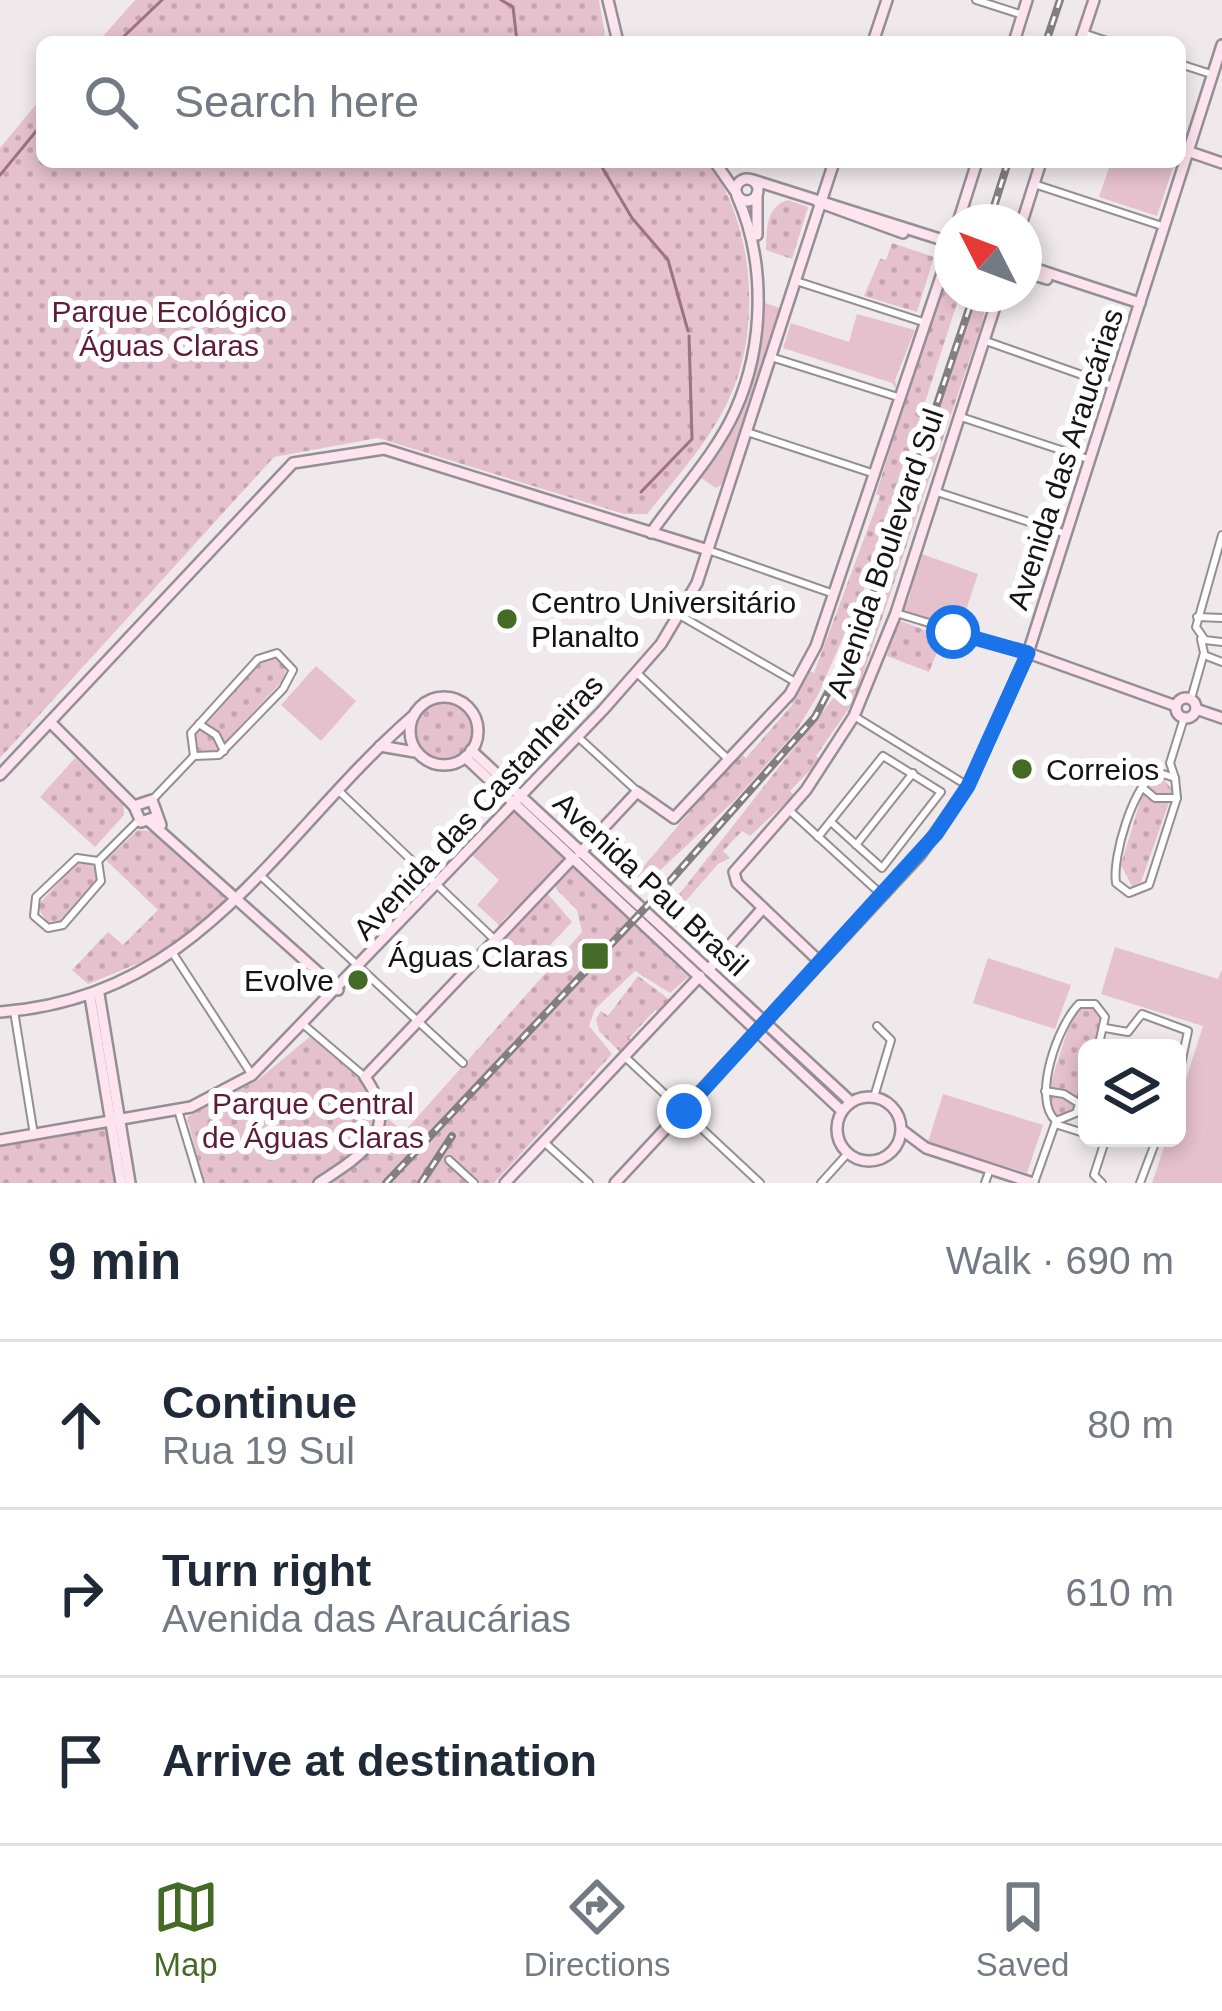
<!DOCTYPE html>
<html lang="en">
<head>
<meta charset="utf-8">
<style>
	body { margin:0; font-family:Arial,sans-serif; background:#f2f2f3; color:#1f2937 }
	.controls { position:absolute; right:36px; bottom:36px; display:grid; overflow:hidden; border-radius:18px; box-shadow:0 6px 18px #0003 }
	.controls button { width:108px; height:108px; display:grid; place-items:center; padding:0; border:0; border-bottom:3px solid #e0e1e3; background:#fff; color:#1f2937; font:60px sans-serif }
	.compass { position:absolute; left:934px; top:204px; width:108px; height:108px; border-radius:50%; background:#fff; box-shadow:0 6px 18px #0003; rotate:312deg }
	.stop { position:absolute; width:36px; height:36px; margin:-27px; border:9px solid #1a73e8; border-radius:50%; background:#fff }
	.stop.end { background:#1a73e8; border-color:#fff; box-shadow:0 3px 12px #0008 }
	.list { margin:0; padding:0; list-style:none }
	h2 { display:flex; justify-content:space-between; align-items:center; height:156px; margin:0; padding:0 48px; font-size:51px }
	h2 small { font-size:39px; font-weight:400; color:#747a83 }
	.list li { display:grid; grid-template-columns:78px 1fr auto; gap:36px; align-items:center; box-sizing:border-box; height:168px; padding:0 48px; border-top:3px solid #e0e1e3 }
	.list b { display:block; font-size:45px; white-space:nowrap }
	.list p { margin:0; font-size:39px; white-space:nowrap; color:#747a83 }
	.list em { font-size:39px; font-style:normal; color:#747a83 }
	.icon { flex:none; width:66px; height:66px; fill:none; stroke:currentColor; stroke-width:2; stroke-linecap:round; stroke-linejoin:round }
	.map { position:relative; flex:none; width:1222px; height:1183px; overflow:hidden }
	.search { position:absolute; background:#fff; box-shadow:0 6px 18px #0003; left:36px; right:36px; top:36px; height:132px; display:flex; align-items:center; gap:30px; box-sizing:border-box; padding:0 42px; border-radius:18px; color:#747a83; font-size:45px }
	.sheet { height:660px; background:#fff }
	nav { display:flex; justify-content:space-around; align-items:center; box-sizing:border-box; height:168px; border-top:3px solid #e0e1e3; background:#fff; font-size:33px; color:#747a83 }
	nav a { display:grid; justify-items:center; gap:6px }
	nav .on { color:#446b25 }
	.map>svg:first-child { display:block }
</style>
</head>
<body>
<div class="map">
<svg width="1222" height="1183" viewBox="0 0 1222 1183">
	<defs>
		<pattern id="park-dots" width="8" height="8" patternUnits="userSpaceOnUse" patternTransform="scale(3)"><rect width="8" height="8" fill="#e5c0cd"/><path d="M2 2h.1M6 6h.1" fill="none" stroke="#c4a4af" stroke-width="1.8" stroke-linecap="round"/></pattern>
	</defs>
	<rect width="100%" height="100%" fill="#f0e9eb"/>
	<!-- green -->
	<g fill="#e5c0cd">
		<polygon points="1111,162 1175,162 1157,216 1099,197"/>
		<path d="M762 302 780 308 724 483 716 488 698 476C739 424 761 369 762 302Z"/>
		<polygon points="857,314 915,330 895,380 897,390 892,383 783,348 791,323 849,342"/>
		<polygon points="919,553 978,574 959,631 899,612 909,599"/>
		<polygon points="316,666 356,701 321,741 281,705"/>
		<polygon points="513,810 566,859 503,920 499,932 498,924 477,905 499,880 472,855"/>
		<polygon points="1115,947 1218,979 1222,969 1222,1183 1152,1183 1167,1138 1177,1138 1177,1107 1203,1026 1101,994"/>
		<polygon points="988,958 1071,985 1055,1029 973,1003"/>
		<polygon points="943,1094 1043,1125 1027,1173 928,1142"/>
	</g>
	<!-- park -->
	<g fill="url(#park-dots)">
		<polygon points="135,0 599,0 606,42 98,42"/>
		<path d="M42 97V162H708C755 225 762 331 728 401 708 443 676 478 647 514H624L378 438 274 457 0 758V148Z"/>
		<path d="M788 200 808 207 792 259 766 250C767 230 765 207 788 200Z"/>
		<polygon points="892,243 934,257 917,312 864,296 880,259 886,260"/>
		<path d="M952 263V294H960L867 582 818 695 796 731 736 799 635 894 626 887 740 753 746 758 793 704 790 700 809 671 814 673 880 496 876 494C902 414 922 346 952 263Z"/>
		<polygon points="975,294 988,294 982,323 854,701 816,756 820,760 790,791 794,795 750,836 742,831 723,851 730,858 718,864 665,925 659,920 838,692 881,596"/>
		<polygon points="898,620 943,637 929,672 887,656"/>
		<polygon points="275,658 286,668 284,679 216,752 200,753 193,739 196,731 261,662"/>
		<circle cx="444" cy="731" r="32"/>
		<polygon points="75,758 123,802 124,815 95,847 40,797"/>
		<polygon points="1162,777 1173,791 1141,882 1132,886 1121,865 1145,785"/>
		<polygon points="138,830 157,832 227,899 159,955 88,984 72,970 108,932 123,945 158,910 106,860"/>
		<polygon points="80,860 93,863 98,881 62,921 47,922 37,906"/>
		<polygon points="570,866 580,870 688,977 670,993 635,971 595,1009 589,1026 612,1054 494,1183 204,1183 187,1117 258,1080 313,1034 369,1086 382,1114 404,1132 582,932 577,910 556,889 556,880"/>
		<polygon points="547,893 572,922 538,958 528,960 504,937"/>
		<polygon points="638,976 674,1003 662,1016 655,1010 629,1038 635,1044 624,1056 599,1031 596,1019 601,1011 608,1016"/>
		<path d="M1085 1005 1099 1011 1102 1023 1094 1048H1087C1087 1071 1083 1105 1063 1118L1051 1115 1046 1098 1074 1010Z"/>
		<polygon points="109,1124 118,1183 0,1183 0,1142"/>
	</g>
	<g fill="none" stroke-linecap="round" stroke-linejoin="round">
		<!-- stream -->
		<g stroke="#9b7381" stroke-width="3">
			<polyline points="501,0 513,7 517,42"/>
			<polyline points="118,42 162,0"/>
			<polyline points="599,162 632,218 668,260 688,331"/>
			<polyline points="0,175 42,124"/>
			<polyline points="641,492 692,439 689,336"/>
		</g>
		<!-- street casing -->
		<g stroke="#968f91" stroke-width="10">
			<g id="street">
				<polyline points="976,0 1023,15"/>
				<polyline points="1083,33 1110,42"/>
				<polyline points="1180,64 1211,74"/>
				<polyline points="1034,184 1162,226"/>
				<polyline points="796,281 923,322"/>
				<polyline points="983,340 1113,386"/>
				<polyline points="771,357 901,398"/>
				<polyline points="961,417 1088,459"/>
				<polyline points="747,432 875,474"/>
				<polyline points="937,492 1066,534"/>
				<polyline points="1222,535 1196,627 1205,640 1222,642"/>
				<polyline points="708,550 834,594"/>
				<polyline points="896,613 1028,653"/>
				<polyline points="681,616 797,683"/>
				<polyline points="1197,617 1222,618"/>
				<polygon points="277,653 293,670 283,689 219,755 194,756 191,733 258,659"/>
				<polyline points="1204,655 1222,662"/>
				<polyline points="637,673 729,760"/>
				<polyline points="1191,699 1204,653 1201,639"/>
				<polyline points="854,716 968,786"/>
				<polyline points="199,724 216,735 224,751"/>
				<polyline points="578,737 637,791"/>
				<path d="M1157 772 1175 778 1177 798 1149 885 1129 893 1116 883C1112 857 1133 785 1157 772Z"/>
				<polyline points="1175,778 1170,763 1184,718"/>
				<polyline points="1143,788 1155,798 1177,798"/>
				<polyline points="339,791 496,941"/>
				<polyline points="152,800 194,756"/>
				<polyline points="789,810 882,895"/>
				<polyline points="818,837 883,756 941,792 882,868 831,822"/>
				<polyline points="856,845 913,773"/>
				<polygon points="77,858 98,861 101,881 63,925 48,928 34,916 36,897"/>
				<polyline points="98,861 138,821"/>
				<polyline points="261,876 463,1063"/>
				<polyline points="174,955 252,1075"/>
				<polyline points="14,1011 34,1135"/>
				<polyline points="304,1025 365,1077"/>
				<polyline points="1105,1028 1128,1032 1142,1014 1188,1031 1177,1083"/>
				<polyline points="624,1056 760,1183"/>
				<polyline points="1045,1091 1064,1094 1080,1104"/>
				<polyline points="874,1097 891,1040 877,1026"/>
				<polyline points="178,1110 200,1183"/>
				<path d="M1056 1121C1031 1099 1058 1025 1079 1004H1095L1105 1017 1098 1048"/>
				<polyline points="1056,1121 1076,1113 1087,1082"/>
				<polyline points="1055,1124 1087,1134"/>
				<polyline points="1099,1138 1104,1144 1094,1175 1102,1183"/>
				<polyline points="544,1142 589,1183"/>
				<polyline points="449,1160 474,1183"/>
				<polyline points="821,1183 848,1153"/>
				<polyline points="985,1183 990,1169"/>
				<polyline points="1034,1183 1056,1121"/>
				<polyline points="1140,1183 1157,1138"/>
			</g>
		</g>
		<!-- secondary casing -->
		<g stroke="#968f91" stroke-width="14">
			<g id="secondary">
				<polyline points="608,0 618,42"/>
				<polyline points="873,42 887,0"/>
				<polyline points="1014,42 1027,0"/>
				<polyline points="1080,42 1094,0"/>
				<polyline points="1187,151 1222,163"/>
				<polyline points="715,162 735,191"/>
				<circle cx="747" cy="190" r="11"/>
				<polyline points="753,180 946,241"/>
				<polyline points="818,202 903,233"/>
				<polyline points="958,222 977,162"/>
				<polyline points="1022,222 1041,162"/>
				<polyline points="757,235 757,194"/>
				<polyline points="1024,265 1140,303"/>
				<polyline points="1024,272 1047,279"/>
				<path d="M651 533C678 494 716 454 735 411 765 345 766 261 737 196"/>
				<polyline points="1028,653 1176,706"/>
				<circle cx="444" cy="731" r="34"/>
				<circle cx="1186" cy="708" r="10"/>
				<polyline points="1196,709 1222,718"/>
				<polyline points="50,722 134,806"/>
				<polyline points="380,746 415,752"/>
				<polyline points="471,750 851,1102"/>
				<polyline points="465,757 842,1111"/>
				<polyline points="0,775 293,463 384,449 708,550"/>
				<polyline points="156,817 141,822 134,806 152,800 161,825"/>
				<polyline points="150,822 338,990"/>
				<polyline points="580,853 637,792 674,818 790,694 816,646 950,250"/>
				<polyline points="820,962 737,883 734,872 806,790 854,716 896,613 999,294"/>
				<polyline points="708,970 763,908"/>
				<polyline points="99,994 130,1183"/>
				<polyline points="90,996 121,1183"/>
				<path d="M0 1012C202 998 278 833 414 715"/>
				<circle cx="869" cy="1129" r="32"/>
				<polyline points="902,1130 926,1148 1033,1183"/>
				<polyline points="0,1140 191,1107 252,1075 603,710 661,644 697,583 834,162"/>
				<path d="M319 1183C364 1154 402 1130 365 1077L573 858"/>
				<polyline points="505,1183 700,976"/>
				<polyline points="615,1183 920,855 968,786 1028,653 1222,45"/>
			</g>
		</g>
		<!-- street -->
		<use href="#street" stroke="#fff" stroke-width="6"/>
		<!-- secondary -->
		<use href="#secondary" stroke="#fee4ee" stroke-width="9"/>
		<!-- rail casing -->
		<g stroke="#837e80" stroke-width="8">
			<g id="rail">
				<polyline points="1046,42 1060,0"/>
				<polyline points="989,222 1008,162"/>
				<polyline points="386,1183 663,889 815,717 862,627 974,294"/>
				<polyline points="421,1183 452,1136"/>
			</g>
		</g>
		<!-- rail -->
		<use href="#rail" stroke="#fff" stroke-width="3" stroke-dasharray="9" stroke-linecap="butt"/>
	</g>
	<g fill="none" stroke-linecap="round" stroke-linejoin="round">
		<!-- route -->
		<polyline stroke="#1a73e8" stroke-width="15" points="684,1111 936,834 968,786 1028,653 953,632"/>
	</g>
	<!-- markers -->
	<g fill="#446b25" stroke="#fff" stroke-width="4.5">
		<circle cx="507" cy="619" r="12"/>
		<circle cx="1022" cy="769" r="12"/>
		<rect x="580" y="941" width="30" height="30" rx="6"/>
		<circle cx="358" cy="980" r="12"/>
	</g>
	<g text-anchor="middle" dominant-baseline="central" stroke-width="12" stroke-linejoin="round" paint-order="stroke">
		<!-- park labels -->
		<g font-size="30" fill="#5e1b3a" stroke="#fff">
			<text x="169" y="311">Parque Ecológico<tspan x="169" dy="34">Águas Claras</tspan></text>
			<text x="313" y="1103">Parque Central<tspan x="313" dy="34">de Águas Claras</tspan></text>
		</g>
		<!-- street labels -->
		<g font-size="30" fill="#151314" stroke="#fff">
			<text transform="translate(1065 459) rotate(-72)">Avenida das Araucárias</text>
			<text transform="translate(885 553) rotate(-71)">Avenida Boulevard Sul</text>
			<text transform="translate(478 807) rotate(-47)">Avenida das Castanheiras</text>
			<text transform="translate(651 884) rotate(43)">Avenida Pau Brasil</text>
		</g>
		<!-- poi labels -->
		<g font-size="30" fill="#151314" stroke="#fff" text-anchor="start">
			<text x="531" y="602">Centro Universitário<tspan x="531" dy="34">Planalto</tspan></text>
			<text x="1046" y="769">Correios</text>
			<text x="568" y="956" text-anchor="end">Águas Claras</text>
			<text x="334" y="980" text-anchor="end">Evolve</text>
		</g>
	</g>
</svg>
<div class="controls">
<button><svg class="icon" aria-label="layers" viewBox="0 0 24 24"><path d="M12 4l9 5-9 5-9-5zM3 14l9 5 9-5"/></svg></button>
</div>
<svg class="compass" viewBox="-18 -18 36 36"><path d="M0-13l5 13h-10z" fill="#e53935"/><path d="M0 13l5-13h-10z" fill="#747a83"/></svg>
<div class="stop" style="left:953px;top:632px"></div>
<div class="stop end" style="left:684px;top:1111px"></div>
<div class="search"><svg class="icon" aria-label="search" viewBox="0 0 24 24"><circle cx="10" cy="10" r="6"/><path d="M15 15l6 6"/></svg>Search here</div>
</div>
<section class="sheet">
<h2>9 min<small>Walk · 690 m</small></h2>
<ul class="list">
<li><svg class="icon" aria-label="ahead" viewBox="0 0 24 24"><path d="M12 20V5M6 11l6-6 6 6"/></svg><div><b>Continue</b><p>Rua 19 Sul</p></div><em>80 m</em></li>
<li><svg class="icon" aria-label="right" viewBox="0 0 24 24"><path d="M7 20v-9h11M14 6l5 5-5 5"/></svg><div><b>Turn right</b><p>Avenida das Araucárias</p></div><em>610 m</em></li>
<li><svg class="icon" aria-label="arrive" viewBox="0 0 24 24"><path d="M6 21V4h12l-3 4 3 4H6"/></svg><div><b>Arrive at destination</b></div></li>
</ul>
</section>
<nav>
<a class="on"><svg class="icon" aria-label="map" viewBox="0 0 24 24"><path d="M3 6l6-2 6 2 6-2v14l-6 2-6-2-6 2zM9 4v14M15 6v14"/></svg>Map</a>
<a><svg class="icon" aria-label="directions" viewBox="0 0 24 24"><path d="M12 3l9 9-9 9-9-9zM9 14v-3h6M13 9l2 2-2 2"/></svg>Directions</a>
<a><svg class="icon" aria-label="saved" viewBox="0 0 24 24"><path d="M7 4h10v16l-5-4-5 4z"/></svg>Saved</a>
</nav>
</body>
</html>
